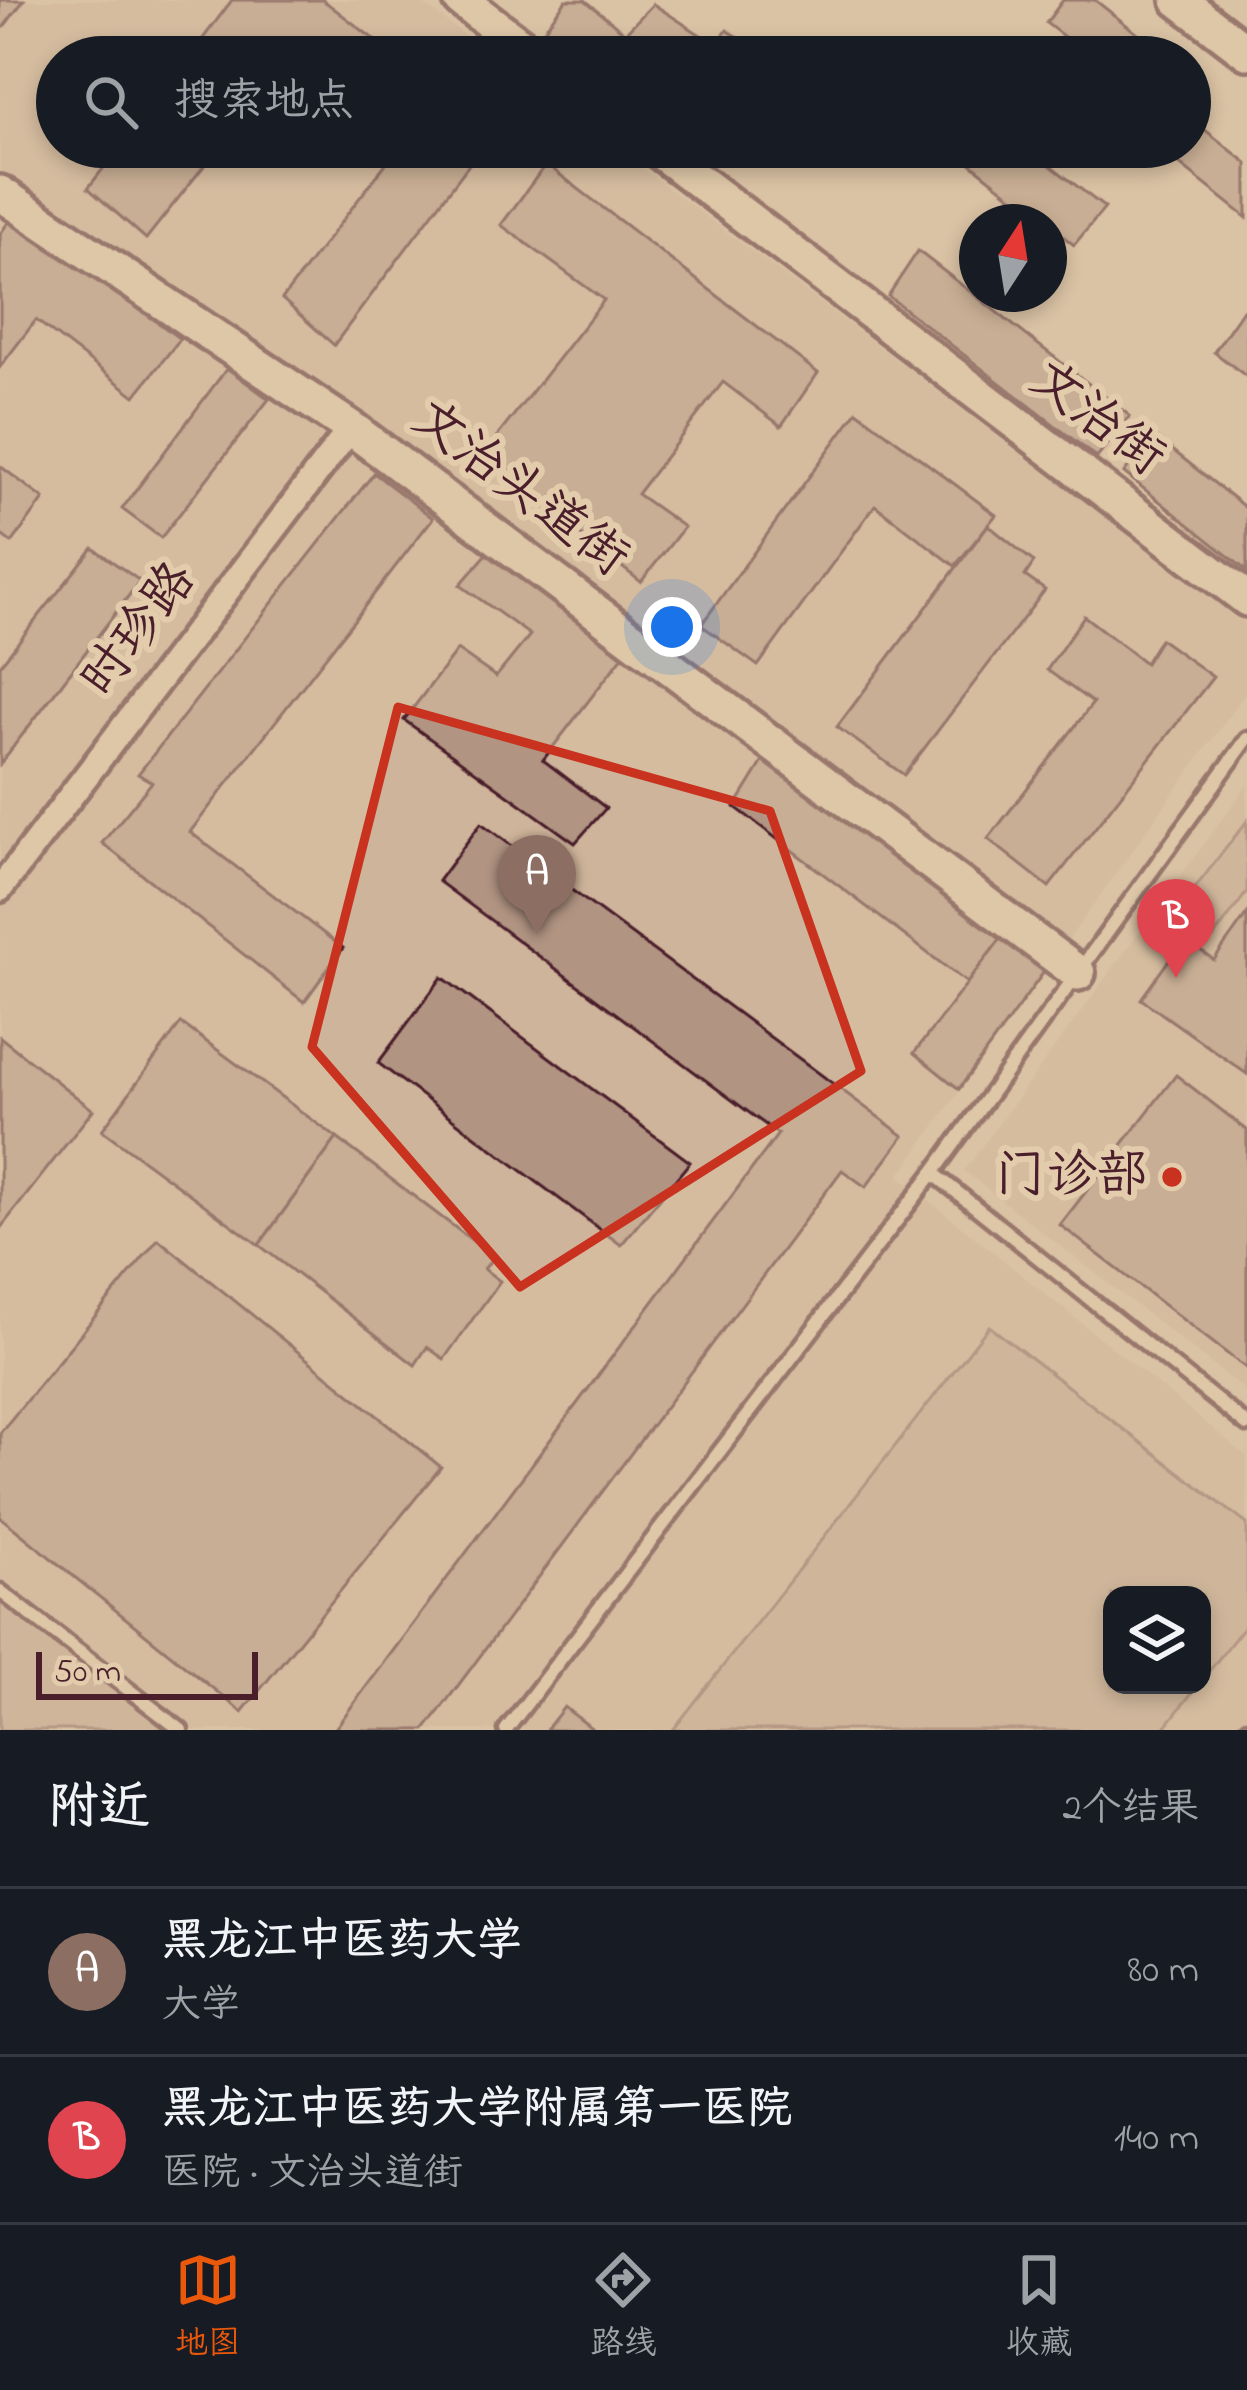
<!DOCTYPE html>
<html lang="zh">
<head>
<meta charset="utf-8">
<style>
	body { margin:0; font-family:"Indie Flower","LXGW WenKai TC",sans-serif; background:#20242c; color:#f1f3f6 }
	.controls { position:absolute; right:36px; bottom:36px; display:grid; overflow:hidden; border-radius:24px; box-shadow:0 6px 18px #0003 }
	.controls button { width:108px; height:108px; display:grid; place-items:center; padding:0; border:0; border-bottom:3px solid #363941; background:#171b24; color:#f1f3f6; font:60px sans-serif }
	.compass { position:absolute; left:959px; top:204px; width:108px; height:108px; border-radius:50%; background:#171b24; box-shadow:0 6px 18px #0003; rotate:12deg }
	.scale { position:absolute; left:36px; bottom:30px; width:222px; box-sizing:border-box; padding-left:12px; border:6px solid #4a1f2b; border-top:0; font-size:33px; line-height:42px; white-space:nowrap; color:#4a1f2b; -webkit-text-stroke:9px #e3ccac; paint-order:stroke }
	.you { position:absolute; left:672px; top:627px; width:42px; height:42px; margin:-30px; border:9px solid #fff; border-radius:50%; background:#1a73e8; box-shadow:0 0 0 18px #1a73e833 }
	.badge { display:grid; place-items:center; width:78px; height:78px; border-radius:50%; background:#ea580c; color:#fff; font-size:39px; font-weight:700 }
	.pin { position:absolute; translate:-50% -99px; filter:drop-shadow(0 3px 6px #0008) }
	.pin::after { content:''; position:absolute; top:63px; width:42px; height:36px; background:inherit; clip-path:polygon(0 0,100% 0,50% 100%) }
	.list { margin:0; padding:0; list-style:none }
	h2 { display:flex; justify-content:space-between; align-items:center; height:156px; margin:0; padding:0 48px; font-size:51px }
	h2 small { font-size:39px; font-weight:400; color:#9ea1a6 }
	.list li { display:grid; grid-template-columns:78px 1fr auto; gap:36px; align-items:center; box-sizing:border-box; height:168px; padding:0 48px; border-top:3px solid #363941 }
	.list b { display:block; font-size:45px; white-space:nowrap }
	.list p { margin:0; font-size:39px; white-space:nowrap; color:#9ea1a6 }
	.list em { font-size:39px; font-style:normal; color:#9ea1a6 }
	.icon { flex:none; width:66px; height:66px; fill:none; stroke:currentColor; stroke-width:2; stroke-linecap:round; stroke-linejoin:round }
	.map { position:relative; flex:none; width:1247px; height:1730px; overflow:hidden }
	.search { position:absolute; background:#171b24; box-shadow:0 6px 18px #0003; left:36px; right:36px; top:36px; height:132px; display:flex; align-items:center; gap:30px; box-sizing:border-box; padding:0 42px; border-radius:66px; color:#9ea1a6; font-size:45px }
	.sheet { height:492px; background:#171b24 }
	nav { display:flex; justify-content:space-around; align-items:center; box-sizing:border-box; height:168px; border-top:3px solid #363941; background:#171b24; font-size:33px; color:#9ea1a6 }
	nav a { display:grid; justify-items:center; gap:6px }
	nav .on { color:#ea580c }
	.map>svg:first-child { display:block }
</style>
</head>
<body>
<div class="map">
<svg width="1247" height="1730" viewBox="0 0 1247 1730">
	<rect width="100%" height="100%" fill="#dac2a4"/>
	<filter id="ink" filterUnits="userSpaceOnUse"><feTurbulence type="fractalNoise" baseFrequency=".00833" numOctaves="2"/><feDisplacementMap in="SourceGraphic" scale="24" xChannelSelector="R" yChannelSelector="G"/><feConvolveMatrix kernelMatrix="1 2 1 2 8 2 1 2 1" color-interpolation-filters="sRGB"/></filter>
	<g filter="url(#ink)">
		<!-- built -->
		<g fill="#ceb49a" fill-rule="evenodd">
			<path d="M0 0H418L494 57H57V147H614L1247 624V691L899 1176 1247 1456V1730H0V189L9 177 0 170ZM1112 1595H1202V1685H1112Z"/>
			<polygon points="1247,785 1247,1392 964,1171"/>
		</g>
		<!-- green -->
		<g fill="#c2a790" stroke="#86635e" stroke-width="3">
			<polygon points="1247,821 1247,892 1213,938 1178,910"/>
			<polygon points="989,1326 1247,1524 1247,1623 1202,1680 1202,1595 1112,1595 1112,1685 1198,1685 1163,1730 673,1730"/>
			<polygon points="0,1598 171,1730 0,1730"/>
		</g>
		<!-- building -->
		<g fill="#b19482" stroke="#4a1f2b" stroke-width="3">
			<polygon points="0,0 24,0 0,32"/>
			<polygon points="232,0 323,0 397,57 189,57"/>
			<polygon points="566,0 585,0 625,33 653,4 716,45 727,30 768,57 576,57 543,31"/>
			<polygon points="1063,0 1095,0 1167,57 1090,57 1046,23"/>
			<polygon points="1190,118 1247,163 1247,218 1158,147 1190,147"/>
			<polygon points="120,147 219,147 146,239 88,188"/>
			<polygon points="394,147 482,147 334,345 282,299 397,149"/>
			<polygon points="950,147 1027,147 1105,208 1074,245"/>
			<polygon points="546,164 818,373 781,426 723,382 637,494 684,527 641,582 481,457 604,300 501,225"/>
			<polygon points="15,213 180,339 135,396 36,320 0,367 0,234"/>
			<polygon points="918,251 1130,416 1097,458 888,296"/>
			<polygon points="1243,310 1247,313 1247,377 1214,352"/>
			<polygon points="227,368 269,399 161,538 122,509"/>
			<polygon points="857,411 996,515 955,566 875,505 758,666 701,625"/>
			<polygon points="1151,433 1247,509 1247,571 1124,473"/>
			<polygon points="0,466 44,499 12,543 0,534"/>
			<polygon points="374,473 433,518 190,832 343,948 304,1002 102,843 152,782 138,774"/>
			<polygon points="988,525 1034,562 1025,576 1045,590 904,775 837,727"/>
			<polygon points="498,541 630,647 543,760 606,808 575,843 404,720 457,650 496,677 530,635 460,585"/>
			<polygon points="93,548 140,581 0,764 0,665"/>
			<polygon points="1084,616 1145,663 1160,639 1213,677 1049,887 988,839 1093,703 1047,670"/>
			<polygon points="767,755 1002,937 967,983 735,807"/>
			<polygon points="481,823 904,1136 866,1187 842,1170 425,1730 334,1730 778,1134 438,881"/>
			<polygon points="1247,914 1247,1074 1141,999 1184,939 1214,960"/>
			<polygon points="1002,937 1046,969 959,1089 914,1053"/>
			<polygon points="442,977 690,1162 621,1245 378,1063"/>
			<polygon points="181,1023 337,1138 259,1245 102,1130"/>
			<polygon points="0,1037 93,1110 0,1229"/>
			<polygon points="1176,1075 1247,1130 1247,1369 1060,1225"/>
			<polygon points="337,1138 494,1257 484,1269 500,1281 444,1359 427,1347 415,1365 259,1245"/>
			<polygon points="158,1239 441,1467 242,1712 0,1517 0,1433"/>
			<polygon points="564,1707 594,1730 546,1730"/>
		</g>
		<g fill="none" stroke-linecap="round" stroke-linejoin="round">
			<!-- lane casing -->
			<g stroke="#4a1f2b" stroke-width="21">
				<g id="lane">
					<polyline points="933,1173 1247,1425"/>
					<polyline points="0,1591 181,1730"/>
					<polyline points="506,1730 933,1173 1247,739"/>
					<polyline points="1245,1730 1247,1728"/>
				</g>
			</g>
			<!-- street casing -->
			<g stroke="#4a1f2b" stroke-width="33">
				<polyline id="street" points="0,889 351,428"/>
			</g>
			<!-- secondary casing -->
			<g stroke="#4a1f2b" stroke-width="42">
				<g id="secondary">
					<polyline points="461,0 536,57"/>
					<polyline points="1179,0 1247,52"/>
					<polyline points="654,147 1247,599"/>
					<polyline points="0,193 351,428 1078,973"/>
				</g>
			</g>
			<!-- lane -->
			<use href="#lane" stroke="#e3ccac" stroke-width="12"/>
			<!-- street -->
			<use href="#street" stroke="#e3ccac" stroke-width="24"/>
			<!-- secondary -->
			<use href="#secondary" stroke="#e3ccac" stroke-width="33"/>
		</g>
	</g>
	<!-- marked area -->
	<path d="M0 0H1247V1730H0ZM398 707 770 811 861 1071 520 1287 312 1047Z" fill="#dac2a4" fill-opacity=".55" fill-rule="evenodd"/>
	<path fill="none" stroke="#c8321e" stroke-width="9" stroke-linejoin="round" d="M398 707 770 811 861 1071 520 1287 312 1047Z"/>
	<!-- markers -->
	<circle fill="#c8321e" stroke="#e3ccac" stroke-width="4.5" cx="1172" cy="1177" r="12"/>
	<g text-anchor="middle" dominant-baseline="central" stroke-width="12" stroke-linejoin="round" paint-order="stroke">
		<!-- street labels -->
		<g font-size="51" fill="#4a1f2b" stroke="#e3ccac">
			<text transform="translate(1096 420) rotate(37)">文治街</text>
			<text transform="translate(519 490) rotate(37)">文治头道街</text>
			<text transform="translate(140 631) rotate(-53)">时珍路</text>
		</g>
		<!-- poi labels -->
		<g font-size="51" fill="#4a1f2b" stroke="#e3ccac" text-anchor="end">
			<text x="1148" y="1177">门诊部</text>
		</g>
	</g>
</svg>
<div class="controls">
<button><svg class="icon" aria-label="layers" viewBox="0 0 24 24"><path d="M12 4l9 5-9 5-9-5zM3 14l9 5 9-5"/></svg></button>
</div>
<svg class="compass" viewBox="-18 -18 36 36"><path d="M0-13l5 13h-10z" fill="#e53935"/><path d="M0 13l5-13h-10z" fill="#9ea1a6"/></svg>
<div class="scale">50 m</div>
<div class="you"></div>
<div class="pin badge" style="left:537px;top:934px;background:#8d6e63">A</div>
<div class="pin badge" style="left:1176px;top:978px;background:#e0444e">B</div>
<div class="search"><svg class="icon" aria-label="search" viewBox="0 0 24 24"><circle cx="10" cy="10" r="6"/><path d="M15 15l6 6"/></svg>搜索地点</div>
</div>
<section class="sheet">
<h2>附近<small>2个结果</small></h2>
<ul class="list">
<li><span class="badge" style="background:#8d6e63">A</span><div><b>黑龙江中医药大学</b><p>大学</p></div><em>80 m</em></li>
<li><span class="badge" style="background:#e0444e">B</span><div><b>黑龙江中医药大学附属第一医院</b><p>医院 · 文治头道街</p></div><em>140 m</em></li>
</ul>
</section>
<nav>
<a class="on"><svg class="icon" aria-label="map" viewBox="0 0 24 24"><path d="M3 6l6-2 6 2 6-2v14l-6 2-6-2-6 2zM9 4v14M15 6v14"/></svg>地图</a>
<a><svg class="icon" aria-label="directions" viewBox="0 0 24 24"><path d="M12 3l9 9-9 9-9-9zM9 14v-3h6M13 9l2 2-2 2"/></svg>路线</a>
<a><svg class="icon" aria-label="saved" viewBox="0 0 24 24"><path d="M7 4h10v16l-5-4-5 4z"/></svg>收藏</a>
</nav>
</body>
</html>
